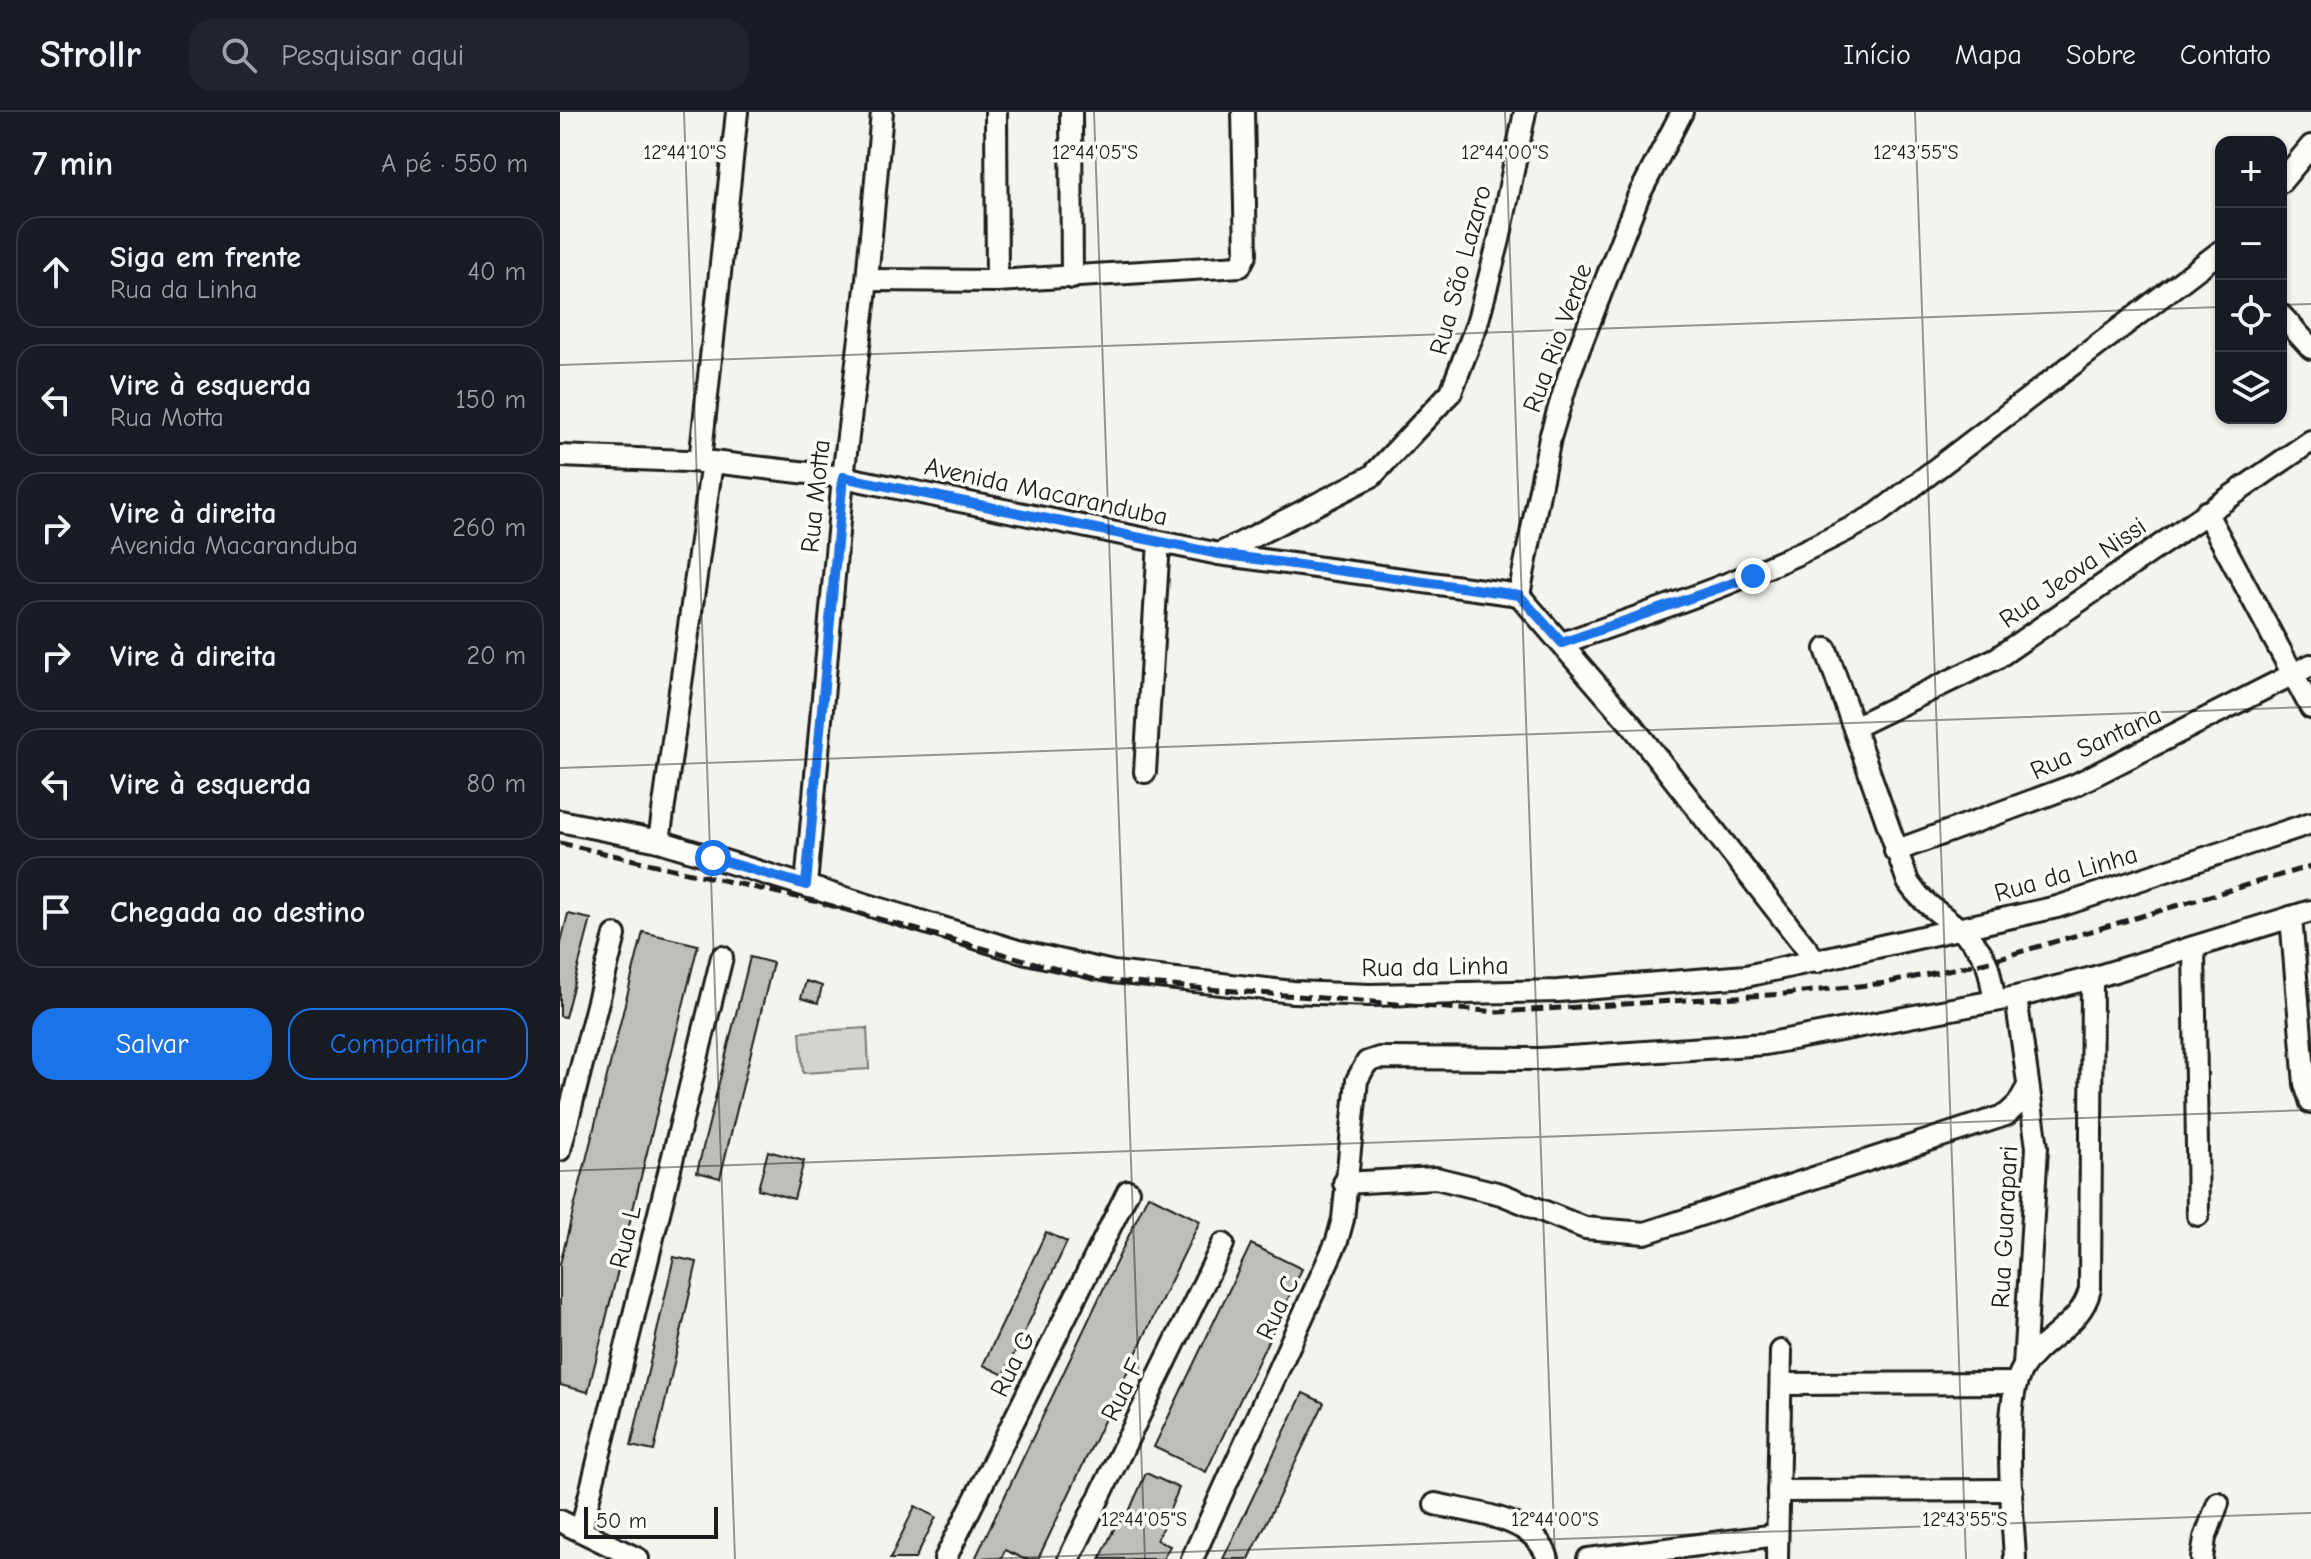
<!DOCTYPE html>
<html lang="pt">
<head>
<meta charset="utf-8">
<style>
	body { margin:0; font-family:"Comic Neue",sans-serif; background:#20242c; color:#f1f3f6 }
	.controls { position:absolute; right:24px; top:24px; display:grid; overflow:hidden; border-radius:16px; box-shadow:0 2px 6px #0004 }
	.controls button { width:72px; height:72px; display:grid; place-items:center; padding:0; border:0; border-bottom:2px solid #363941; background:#171b24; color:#f1f3f6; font:40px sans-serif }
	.scale { position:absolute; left:24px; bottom:20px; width:134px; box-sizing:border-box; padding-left:8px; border:4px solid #1c1c1c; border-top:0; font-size:22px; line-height:28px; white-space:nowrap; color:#1c1c1c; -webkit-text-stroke:6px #fdfcf7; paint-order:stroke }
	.stop { position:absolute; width:24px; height:24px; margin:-18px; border:6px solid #1a73e8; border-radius:50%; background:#fff }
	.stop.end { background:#1a73e8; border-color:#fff; box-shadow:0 2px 8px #0008 }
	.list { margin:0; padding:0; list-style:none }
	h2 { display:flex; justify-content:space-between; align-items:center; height:104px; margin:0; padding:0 32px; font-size:34px }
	h2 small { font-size:26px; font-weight:400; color:#9ea1a6 }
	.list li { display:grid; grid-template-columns:52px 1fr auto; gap:24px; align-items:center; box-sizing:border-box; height:112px; margin:0 16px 16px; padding:0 16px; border:2px solid #363941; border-radius:24px }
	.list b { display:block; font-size:30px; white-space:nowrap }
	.list p { margin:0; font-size:26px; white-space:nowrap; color:#9ea1a6 }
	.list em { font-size:26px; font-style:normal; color:#9ea1a6 }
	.actions { display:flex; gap:16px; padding:24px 32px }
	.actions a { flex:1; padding:18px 0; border:2px solid #1a73e8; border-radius:24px; text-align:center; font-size:28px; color:#1a73e8 }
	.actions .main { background:#1a73e8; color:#fff }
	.icon { flex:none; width:44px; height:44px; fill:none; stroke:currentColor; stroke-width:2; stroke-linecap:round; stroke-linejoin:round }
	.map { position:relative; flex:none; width:1751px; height:1447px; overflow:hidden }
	header { display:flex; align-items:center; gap:48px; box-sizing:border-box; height:112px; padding:0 40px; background:#171b24; border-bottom:2px solid #363941 }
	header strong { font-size:38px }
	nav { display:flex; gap:44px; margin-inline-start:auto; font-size:28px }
	.search { width:560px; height:72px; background:#20242c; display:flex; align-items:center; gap:20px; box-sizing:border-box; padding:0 28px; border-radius:24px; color:#9ea1a6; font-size:30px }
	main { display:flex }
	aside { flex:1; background:#171b24 }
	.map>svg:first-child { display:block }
</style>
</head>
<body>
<header>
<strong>Strollr</strong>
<div class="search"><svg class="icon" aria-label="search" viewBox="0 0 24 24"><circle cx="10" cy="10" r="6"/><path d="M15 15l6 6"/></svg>Pesquisar aqui</div>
<nav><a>Início</a><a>Mapa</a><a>Sobre</a><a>Contato</a></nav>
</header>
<main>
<aside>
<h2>7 min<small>A pé · 550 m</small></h2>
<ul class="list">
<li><svg class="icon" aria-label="ahead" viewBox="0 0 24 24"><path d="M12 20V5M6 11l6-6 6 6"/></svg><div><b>Siga em frente</b><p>Rua da Linha</p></div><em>40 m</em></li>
<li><svg class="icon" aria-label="left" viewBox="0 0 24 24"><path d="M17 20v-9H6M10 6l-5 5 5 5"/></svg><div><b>Vire à esquerda</b><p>Rua Motta</p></div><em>150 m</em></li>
<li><svg class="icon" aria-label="right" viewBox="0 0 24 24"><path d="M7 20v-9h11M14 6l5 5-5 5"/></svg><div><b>Vire à direita</b><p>Avenida Macaranduba</p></div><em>260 m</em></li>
<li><svg class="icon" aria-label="right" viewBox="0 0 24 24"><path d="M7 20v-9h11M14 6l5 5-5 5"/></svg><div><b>Vire à direita</b></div><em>20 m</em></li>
<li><svg class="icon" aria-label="left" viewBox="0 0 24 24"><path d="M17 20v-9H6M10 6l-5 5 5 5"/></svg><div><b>Vire à esquerda</b></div><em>80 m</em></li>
<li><svg class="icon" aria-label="arrive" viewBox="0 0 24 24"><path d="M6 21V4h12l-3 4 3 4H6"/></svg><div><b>Chegada ao destino</b></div></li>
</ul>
<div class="actions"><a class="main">Salvar</a><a>Compartilhar</a></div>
</aside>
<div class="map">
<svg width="1751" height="1447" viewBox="0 0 1751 1447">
	<rect width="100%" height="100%" fill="#f4f3ee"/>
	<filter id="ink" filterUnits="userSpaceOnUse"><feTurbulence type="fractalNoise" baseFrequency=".0125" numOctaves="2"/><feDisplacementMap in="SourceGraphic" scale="16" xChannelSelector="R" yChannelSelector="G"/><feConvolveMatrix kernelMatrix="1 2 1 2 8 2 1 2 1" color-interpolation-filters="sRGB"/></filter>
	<g filter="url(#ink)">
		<!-- grass -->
		<polygon fill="#d4d3cf" stroke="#787876" stroke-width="2" points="307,916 309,957 243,961 240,920"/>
		<!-- building -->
		<g fill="#bebdba" stroke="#1c1c1c" stroke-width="2">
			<polygon points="8,802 31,807 5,905 0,904 0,834"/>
			<polygon points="83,820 138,833 28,1280 0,1273 0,1152"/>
			<polygon points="190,845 213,851 160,1066 137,1060"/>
			<polygon points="246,869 262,874 258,891 241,886"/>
			<polygon points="208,1039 244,1049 234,1087 198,1077"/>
			<polygon points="588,1083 640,1109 603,1185 478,1447 464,1447 445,1438 441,1447 415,1447"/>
			<polygon points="486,1120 507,1130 444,1263 423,1253"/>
			<polygon points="691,1132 742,1157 646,1360 594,1335"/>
			<polygon points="114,1145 137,1150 94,1339 71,1334"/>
			<polygon points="743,1281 764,1291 689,1447 663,1447"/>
			<polygon points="586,1361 619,1376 597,1428 610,1434 603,1447 540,1447 558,1408 564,1411"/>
			<polygon points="355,1394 376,1405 355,1447 330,1447"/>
		</g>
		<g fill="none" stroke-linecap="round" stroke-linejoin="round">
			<!-- minor casing -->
			<g stroke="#1c1c1c" stroke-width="26">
				<g id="minor">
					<polyline points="436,0 437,169"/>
					<polyline points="511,0 512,166"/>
					<polyline points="1721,70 1751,34"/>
					<polyline points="307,168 437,169 680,154 686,142 683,0"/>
					<polyline points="1721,203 1751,236"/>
					<polyline points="0,344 152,350 283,365 659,442 959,483"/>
					<polyline points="140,350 177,0"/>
					<polyline points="1646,400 1751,596"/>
					<polyline points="659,442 812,364 891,280 917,212 939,128 965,0"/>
					<polyline points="959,483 990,326 1009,263 1078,85 1122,0"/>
					<polyline points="959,483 1074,616 1257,850"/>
					<path d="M1002 531C1110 494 1217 458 1317 402L1661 139"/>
					<path d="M1266 537 1348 770C1368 802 1412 815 1427 852 1431 863 1432 877 1435 889"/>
					<polyline points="1294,615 1437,546 1751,329"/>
					<polyline points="585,660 599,430"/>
					<polyline points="0,709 99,729 458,839 553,860 733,880 810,883 998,879 1186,864 1497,795 1751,711"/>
					<polyline points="99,729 152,350"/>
					<polyline points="1335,739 1515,673 1751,553"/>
					<polyline points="246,773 283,365 307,168 322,0"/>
					<polyline points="1731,805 1745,972 1751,991"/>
					<polyline points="1634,835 1638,1103"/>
					<polyline points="1456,885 1477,1035 1464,1254"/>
					<polyline points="0,1038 55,823"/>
					<polyline points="784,1071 876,1066 941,1082 1025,1116 1085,1121 1446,1003 1458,992 1467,976"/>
					<polyline points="1221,1272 1456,1271"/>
					<polyline points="1218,1379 1452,1378"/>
					<path d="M875 1392C913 1401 975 1404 988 1447"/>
					<polyline points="0,1409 78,1447"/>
					<polyline points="21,1418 162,845"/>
					<polyline points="385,1447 568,1079"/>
					<polyline points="509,1447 663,1132"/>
					<polyline points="632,1447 777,1129 783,1107 797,968 807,950 819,946 980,947 1205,932 1456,885 1532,866 1751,799"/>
					<polyline points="1028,1447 1217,1423"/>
					<polyline points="1217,1447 1221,1239"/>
					<path d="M1455 1447C1453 1405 1441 1289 1463 1256 1482 1225 1521 1215 1530 1177L1532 866"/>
					<polyline points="1642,1447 1645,1426 1658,1391"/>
				</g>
			</g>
			<!-- minor -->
			<use href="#minor" stroke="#fdfcf7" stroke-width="20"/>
			<!-- rail -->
			<polyline stroke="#1c1c1c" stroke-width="5" stroke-dasharray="12 6" stroke-linecap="butt" points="0,731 258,790 536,868 938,900 1224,882 1326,871 1426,850 1751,754"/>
		</g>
	</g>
	<g fill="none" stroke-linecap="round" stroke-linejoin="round" filter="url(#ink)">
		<!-- route -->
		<polyline stroke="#1a73e8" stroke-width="10" points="153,746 246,773 283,365 659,442 959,483 1002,531 1193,464"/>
	</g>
	<!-- ticks -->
	<path fill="none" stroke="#1c1c1c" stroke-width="2" stroke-opacity="0.45" d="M124 0 175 1447M534 0 585 1447M945 0 995 1447M1355 0 1406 1447M1721 193 1751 192M0 253 1661 195M0 656 1751 595M0 1059 1751 998M421 1447 1751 1401"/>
	<g text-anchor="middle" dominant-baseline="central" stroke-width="7" stroke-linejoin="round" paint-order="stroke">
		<!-- street labels -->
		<g font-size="26" fill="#1c1c1c" stroke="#fdfcf7">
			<text transform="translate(901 158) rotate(-75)">Rua São Lazaro</text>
			<text transform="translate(998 226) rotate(-70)">Rua Rio Verde</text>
			<text transform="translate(486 380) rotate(12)">Avenida Macaranduba</text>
			<text transform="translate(256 384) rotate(-84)">Rua Motta</text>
			<text transform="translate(1513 461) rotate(-35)">Rua Jeova Nissi</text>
			<text transform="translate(1536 631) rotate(-25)">Rua Santana</text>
			<text transform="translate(1506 762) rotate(-16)">Rua da Linha</text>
			<text transform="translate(875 855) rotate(-1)">Rua da Linha</text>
			<text transform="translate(1445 1115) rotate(-87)">Rua Guarapari</text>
			<text transform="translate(66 1125) rotate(-76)">Rua L</text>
			<text transform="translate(718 1196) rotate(-65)">Rua C</text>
			<text transform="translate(453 1252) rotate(-64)">Rua G</text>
			<text transform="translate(563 1278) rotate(-64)">Rua F</text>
		</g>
	</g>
	<g font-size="20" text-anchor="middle" fill="#1c1c1c" stroke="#fdfcf7" stroke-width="7" stroke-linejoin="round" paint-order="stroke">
		<text x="125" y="47">12°44'10"S</text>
		<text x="535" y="47">12°44'05"S</text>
		<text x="945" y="47">12°44'00"S</text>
		<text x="1356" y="47">12°43'55"S</text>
		<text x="584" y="1414">12°44'05"S</text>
		<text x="995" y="1414">12°44'00"S</text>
		<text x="1405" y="1414">12°43'55"S</text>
	</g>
</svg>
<div class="controls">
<button>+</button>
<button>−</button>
<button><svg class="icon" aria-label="locate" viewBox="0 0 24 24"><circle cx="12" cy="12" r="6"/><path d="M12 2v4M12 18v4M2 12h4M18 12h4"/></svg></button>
<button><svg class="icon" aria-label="layers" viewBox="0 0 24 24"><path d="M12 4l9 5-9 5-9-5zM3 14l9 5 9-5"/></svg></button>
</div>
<div class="scale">50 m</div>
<div class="stop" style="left:153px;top:746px"></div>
<div class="stop end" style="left:1193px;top:464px"></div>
</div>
</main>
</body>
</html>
